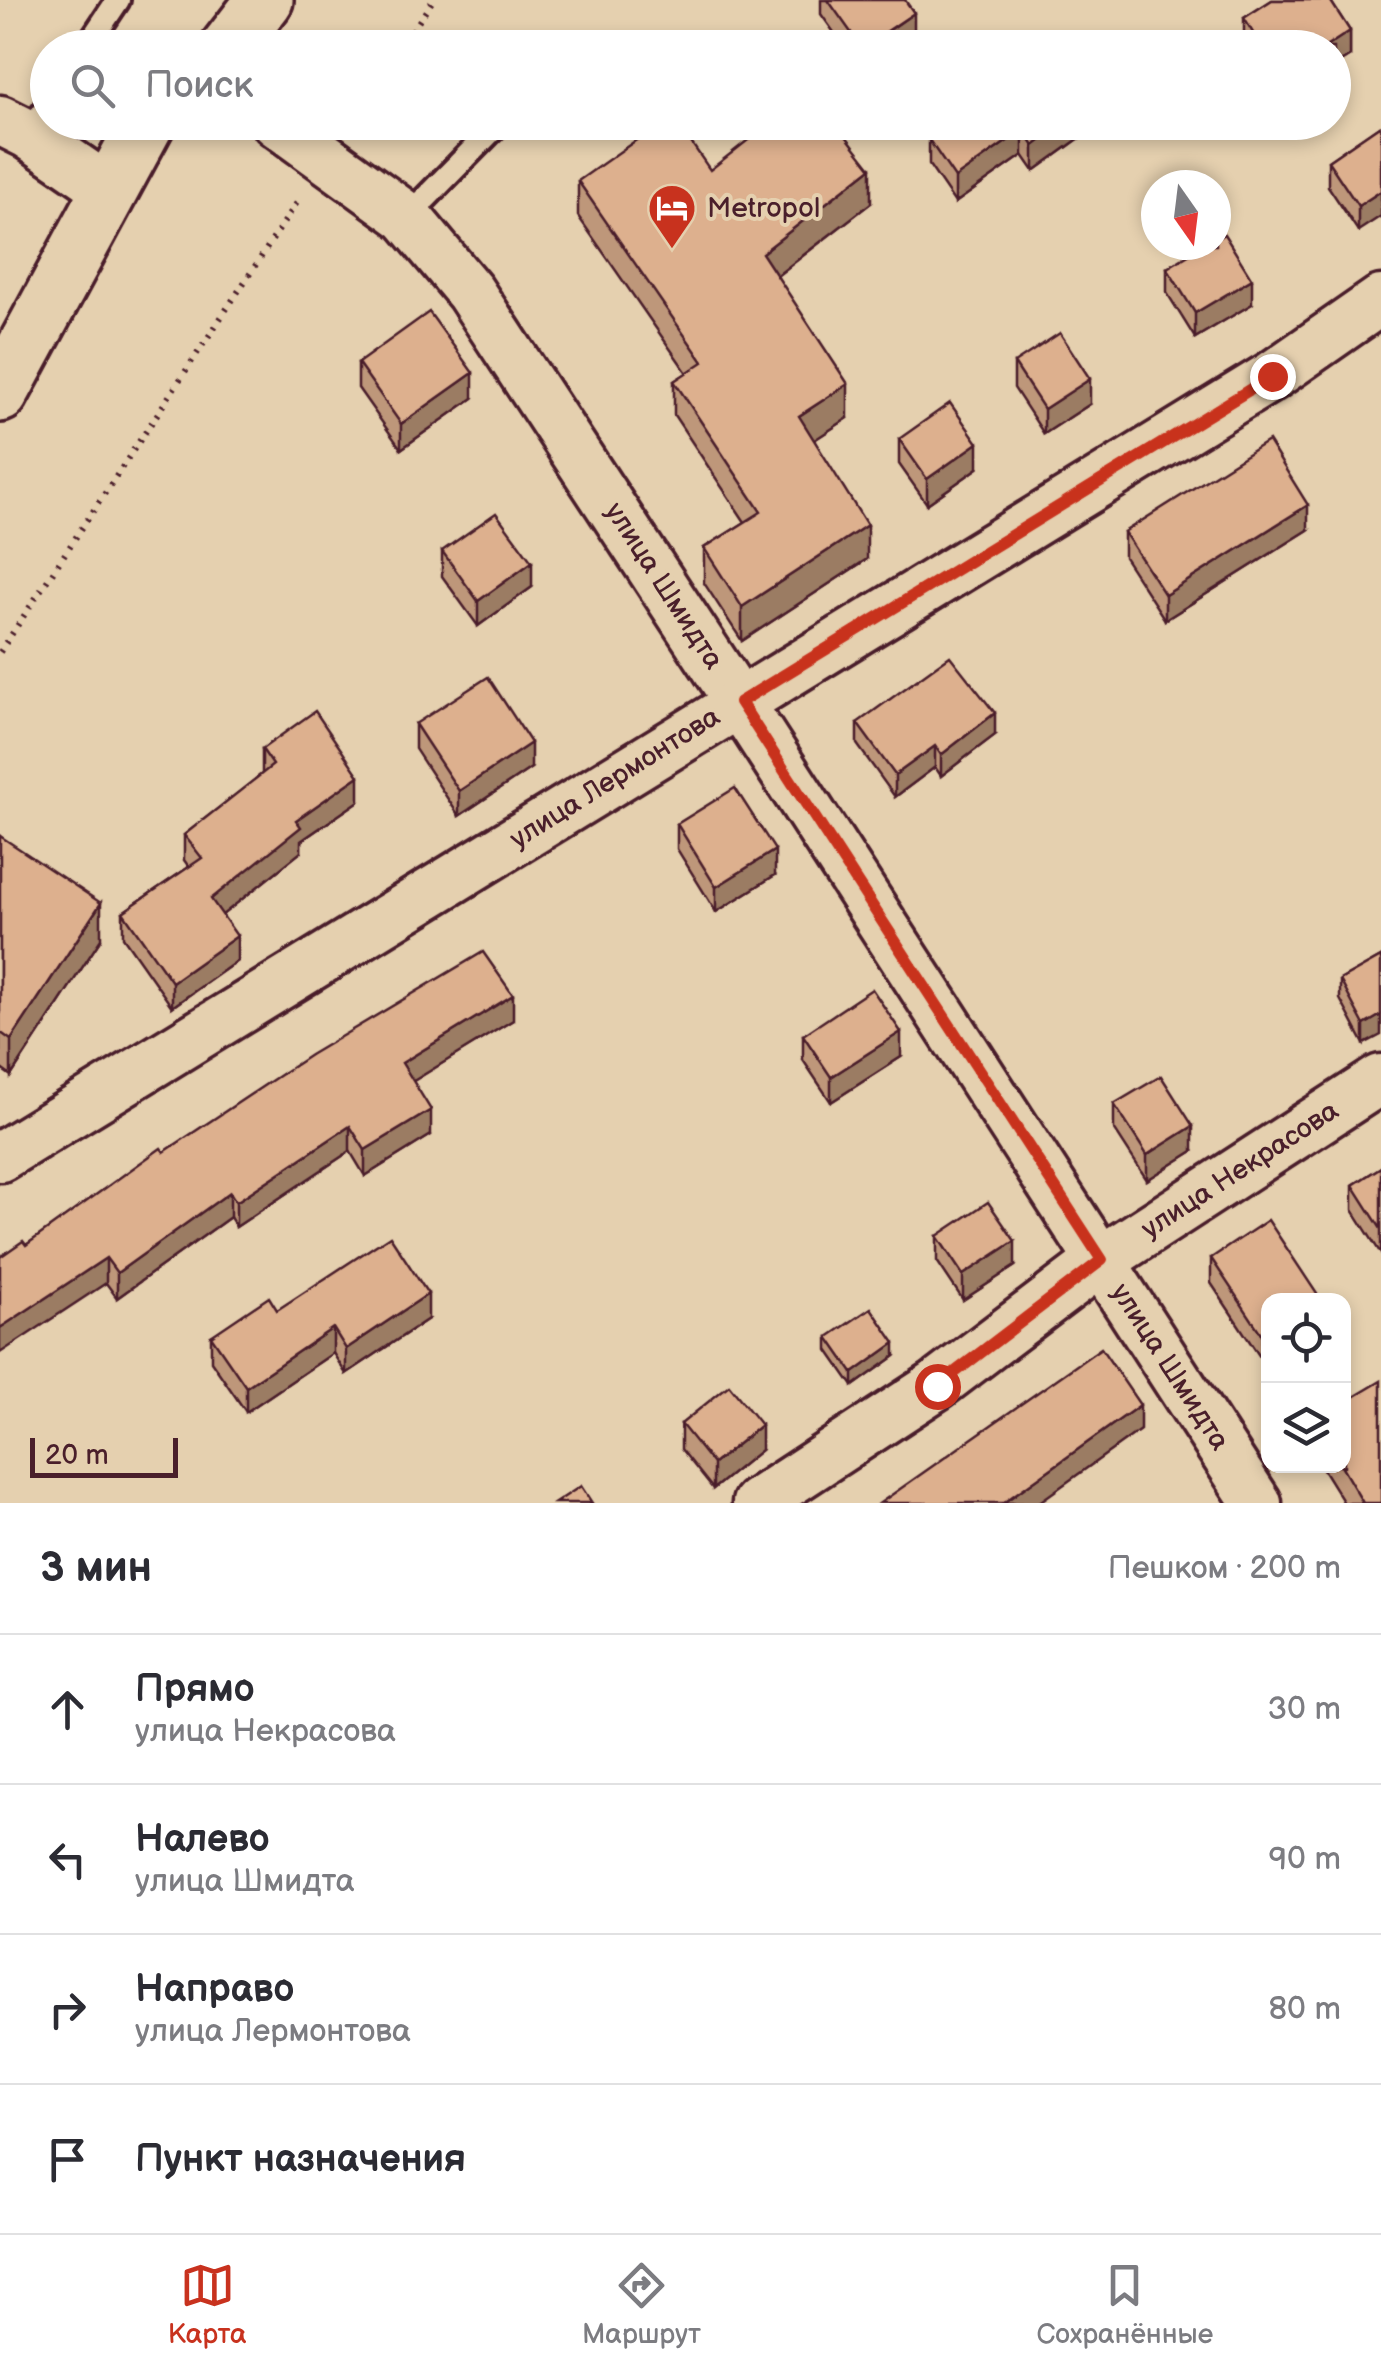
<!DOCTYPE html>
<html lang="ru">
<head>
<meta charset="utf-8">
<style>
	body { margin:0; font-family:"Balsamiq Sans",sans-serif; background:#f2f2f3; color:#2b2b33 }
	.controls { position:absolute; right:30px; bottom:30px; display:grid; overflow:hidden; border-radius:20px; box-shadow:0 5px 15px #0003 }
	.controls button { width:90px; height:90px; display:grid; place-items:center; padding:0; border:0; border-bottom:2px solid #e1e1e2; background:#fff; color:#2b2b33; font:50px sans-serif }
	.compass { position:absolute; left:1141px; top:170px; width:90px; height:90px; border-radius:50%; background:#fff; box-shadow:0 5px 15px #0003; rotate:166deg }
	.scale { position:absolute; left:30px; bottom:25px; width:148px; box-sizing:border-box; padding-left:10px; border:5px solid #4a1f2b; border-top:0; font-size:28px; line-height:35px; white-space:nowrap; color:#4a1f2b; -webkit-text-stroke:8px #e5d0af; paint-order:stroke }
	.stop { position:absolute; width:30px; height:30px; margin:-22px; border:8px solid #c8321e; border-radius:50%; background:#fff }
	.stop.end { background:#c8321e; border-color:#fff; box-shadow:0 2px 10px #0008 }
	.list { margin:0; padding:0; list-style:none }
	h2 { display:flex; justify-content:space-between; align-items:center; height:130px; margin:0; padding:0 40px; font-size:42px }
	h2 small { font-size:32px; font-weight:400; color:#7c7c81 }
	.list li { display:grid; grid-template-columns:65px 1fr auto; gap:30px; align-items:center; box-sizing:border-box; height:150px; padding:0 40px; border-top:2px solid #e1e1e2 }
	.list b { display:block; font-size:38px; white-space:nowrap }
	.list p { margin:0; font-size:32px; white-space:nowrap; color:#7c7c81 }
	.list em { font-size:32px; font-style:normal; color:#7c7c81 }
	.icon { flex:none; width:55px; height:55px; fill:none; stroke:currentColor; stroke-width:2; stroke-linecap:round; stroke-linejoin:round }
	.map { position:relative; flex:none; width:1381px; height:1503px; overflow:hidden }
	.search { position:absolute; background:#fff; box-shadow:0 5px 15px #0003; left:30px; right:30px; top:30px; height:110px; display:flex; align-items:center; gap:25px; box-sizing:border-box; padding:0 35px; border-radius:55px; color:#7c7c81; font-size:38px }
	.sheet { height:730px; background:#fff }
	nav { display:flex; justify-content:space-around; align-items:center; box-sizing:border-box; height:140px; border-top:2px solid #e1e1e2; background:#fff; font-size:28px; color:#7c7c81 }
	nav a { display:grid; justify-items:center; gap:5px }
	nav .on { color:#c8321e }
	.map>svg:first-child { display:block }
</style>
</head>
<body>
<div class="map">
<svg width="1381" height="1503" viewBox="0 0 1381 1503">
	<rect width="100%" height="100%" fill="#e5d0af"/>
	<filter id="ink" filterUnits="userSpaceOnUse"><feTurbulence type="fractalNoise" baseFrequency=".01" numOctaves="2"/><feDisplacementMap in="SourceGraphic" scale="20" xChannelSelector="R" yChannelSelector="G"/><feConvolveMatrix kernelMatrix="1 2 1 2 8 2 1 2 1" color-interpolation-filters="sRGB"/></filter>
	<g filter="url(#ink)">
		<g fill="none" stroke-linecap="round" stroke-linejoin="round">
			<!-- service casing -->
			<g stroke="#4a1f2b" stroke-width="30">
				<g id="service">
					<polyline points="86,48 118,0"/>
					<polyline points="28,134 48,105"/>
					<polyline points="407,217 500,122"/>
				</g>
			</g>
			<!-- minor casing -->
			<g stroke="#4a1f2b" stroke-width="55">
				<g id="minor">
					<polyline points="0,120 28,134 111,191"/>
					<polyline points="276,122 407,217 470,292 739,702 1257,1503"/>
					<polyline points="0,1157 1272,376 1381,300"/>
					<polyline points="757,1503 937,1385 1102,1260 1381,1079"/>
				</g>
			</g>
			<!-- secondary casing -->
			<g stroke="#4a1f2b" stroke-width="62">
				<g id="secondary">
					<polyline points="228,48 265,0"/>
					<polyline points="0,394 147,122"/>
				</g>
			</g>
			<!-- path -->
			<g stroke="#4a1f2b" stroke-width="6" stroke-dasharray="2.5 8" stroke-linecap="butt">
				<polyline points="401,48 433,0"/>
				<polyline points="0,652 300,198"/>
			</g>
			<!-- service -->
			<use href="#service" stroke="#e5d0af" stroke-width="22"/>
			<!-- minor -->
			<use href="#minor" stroke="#e5d0af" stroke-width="48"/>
			<!-- secondary -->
			<use href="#secondary" stroke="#e5d0af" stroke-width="55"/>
		</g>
		<!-- wall -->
		<g fill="#be977a" stroke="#4a1f2b" stroke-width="2.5">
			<polygon points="821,0 905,0 914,38 900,48 845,48 821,14"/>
			<polygon points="1272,0 1330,0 1350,31 1350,56 1334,66 1334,48 1247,48 1244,43 1244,18"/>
			<polygon points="1081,122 1081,137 1034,171 1023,155 955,203 929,165 929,140"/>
			<polygon points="1379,126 1358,231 1328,186 1328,161"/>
			<polygon points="710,170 871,203 777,276 848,418 814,440 867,559 742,641 704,583 704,548 745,522 674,415 674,381 687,373 578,216 578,181"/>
			<polygon points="1167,268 1252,304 1195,338 1167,293"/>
			<polygon points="358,363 473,398 401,449 358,388"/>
			<polygon points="1014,363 1090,404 1044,434 1014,388"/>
			<polygon points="899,439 978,468 927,504 899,464"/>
			<polygon points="1308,530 1165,620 1124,557 1124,532"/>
			<polygon points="442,551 532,587 478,626 442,576"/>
			<polygon points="857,723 995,735 941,776 935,767 895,797 857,744"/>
			<polygon points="415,724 531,768 459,816 415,749"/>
			<polygon points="262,749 359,801 301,841 301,852 222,915 237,961 172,1007 123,937 123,912 189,867 184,860 184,835 262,774"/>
			<polygon points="677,824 775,875 716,912 677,849"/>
			<polygon points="0,836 101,939 11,1076 0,1068"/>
			<polygon points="1381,957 1364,1044 1340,999 1340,980"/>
			<polygon points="513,1020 413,1081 431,1135 365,1176 350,1151 236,1227 230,1217 117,1298 106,1283 26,1245 164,1152"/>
			<polygon points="803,1035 901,1057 831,1102 803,1060"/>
			<polygon points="1114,1104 1193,1151 1147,1180 1114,1129"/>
			<polygon points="1381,1167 1381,1254 1353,1210 1353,1185"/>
			<polygon points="937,1236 1015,1266 963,1300 937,1261"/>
			<polygon points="1211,1258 1319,1300 1268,1300 1268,1356 1262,1360 1211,1283"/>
			<polygon points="277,1310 428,1319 346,1374 333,1353 246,1412 211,1361 211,1336"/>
			<polygon points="828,1337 895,1356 853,1386 828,1350"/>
			<polygon points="681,1424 761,1450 713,1489 681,1449"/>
			<polygon points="1321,1466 1344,1466 1381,1503 1344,1503"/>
		</g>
		<!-- shaded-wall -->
		<g fill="#9b7b63" stroke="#4a1f2b" stroke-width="2.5">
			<polygon points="914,13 914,38 900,48 864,48"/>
			<polygon points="1350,31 1350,56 1334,66 1334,48 1324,48"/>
			<polygon points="1066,122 1081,122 1081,137 1034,171 1034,146"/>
			<polygon points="1023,130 1023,155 955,203 955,178"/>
			<polygon points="871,168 871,203 762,287 762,253"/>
			<polygon points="1381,191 1381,216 1358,231 1358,206"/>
			<polygon points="1252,279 1252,304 1195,338 1195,313"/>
			<polygon points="473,373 473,398 401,449 401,424"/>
			<polygon points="1090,379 1090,404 1044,434 1044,409"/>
			<polygon points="848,384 848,418 799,450 799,416"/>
			<polygon points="978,443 978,468 927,504 927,479"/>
			<polygon points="1308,505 1308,530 1165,620 1165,595"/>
			<polygon points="867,525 867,559 742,641 742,607"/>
			<polygon points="532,562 532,587 478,626 478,601"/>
			<polygon points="995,713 995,735 941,776 941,755"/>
			<polygon points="531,743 531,768 459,816 459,791"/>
			<polygon points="935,746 935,767 895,797 895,775"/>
			<polygon points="359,776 359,801 301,841 301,852 211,924 211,899 296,820"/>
			<polygon points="775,850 775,875 716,912 716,887"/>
			<polygon points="101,903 101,939 11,1076 11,1040"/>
			<polygon points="237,936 237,961 172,1007 172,982"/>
			<polygon points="513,995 513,1020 402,1088 402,1063"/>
			<polygon points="1381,1015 1381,1035 1364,1044 1364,1025"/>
			<polygon points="901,1032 901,1057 831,1102 831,1077"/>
			<polygon points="431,1110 431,1135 365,1176 365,1150"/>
			<polygon points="350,1126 350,1151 236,1227 236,1202"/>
			<polygon points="1193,1126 1193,1151 1147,1180 1147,1155"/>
			<polygon points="230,1192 230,1217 117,1298 117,1273"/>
			<polygon points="1015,1241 1015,1266 963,1300 963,1275"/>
			<polygon points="106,1258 106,1283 0,1353 0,1328"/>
			<polygon points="428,1294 428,1319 346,1374 346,1349"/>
			<polygon points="333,1328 333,1353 246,1412 246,1387"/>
			<polygon points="1268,1331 1268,1356 1262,1360 1262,1335"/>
			<polygon points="895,1343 895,1356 853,1386 853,1373"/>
			<polygon points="1140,1405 1140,1430 1038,1503 1003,1503"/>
			<polygon points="761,1425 761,1450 713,1489 713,1464"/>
		</g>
		<!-- building -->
		<g fill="#ddb08e" stroke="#4a1f2b" stroke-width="2.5">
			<polygon points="828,0 905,0 914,13 862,48"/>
			<polygon points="1272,0 1330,0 1350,31 1324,48 1262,48 1244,18"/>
			<polygon points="662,122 677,122 710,170 771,122 835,122 871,168 762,253 848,384 799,416 867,525 742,607 704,548 761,512 674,381 703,362 578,181"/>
			<polygon points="954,122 1066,122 1034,146 1023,130 955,178 929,140"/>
			<polygon points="1379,126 1381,129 1381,191 1358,206 1328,161"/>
			<polygon points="1224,234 1252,279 1195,313 1167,268 1205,245 1216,245 1216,239"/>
			<polygon points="429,312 473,373 401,424 358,363"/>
			<polygon points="1060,333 1090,379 1044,409 1014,363"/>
			<polygon points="950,403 978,443 927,479 899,439"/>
			<polygon points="1268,441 1308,505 1165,595 1124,532"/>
			<polygon points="496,513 532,562 478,601 442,551"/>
			<polygon points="950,656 995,713 941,755 935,746 895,775 857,723"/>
			<polygon points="488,677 531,743 459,791 415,724"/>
			<polygon points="315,711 359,776 296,820 301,827 211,899 237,936 172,982 123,912 202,858 184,835 273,765 262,749"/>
			<polygon points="735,788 775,850 716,887 677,824"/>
			<polygon points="0,836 101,903 11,1040 0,1032"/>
			<polygon points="483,952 513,995 402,1063 431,1110 365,1150 350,1126 236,1202 230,1192 117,1273 106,1258 0,1328 0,1257 23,1241 26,1245 161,1148 164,1152 310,1055"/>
			<polygon points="1381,957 1381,1015 1364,1025 1340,980"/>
			<polygon points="872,989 901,1032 831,1077 803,1035"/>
			<polygon points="1161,1076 1193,1126 1147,1155 1114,1104"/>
			<polygon points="1381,1167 1381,1229 1353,1185"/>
			<polygon points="988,1202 1015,1241 963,1275 937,1236"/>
			<polygon points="1268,1220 1319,1297 1314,1300 1268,1300 1268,1331 1262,1335 1211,1258"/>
			<polygon points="390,1236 428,1294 346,1349 333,1328 246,1387 211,1336 269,1297 277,1310"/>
			<polygon points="871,1308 895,1343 853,1373 828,1337"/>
			<polygon points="1101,1348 1140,1405 1003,1503 880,1503"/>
			<polygon points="1381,1381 1381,1503 1363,1503 1341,1466 1344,1466 1344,1403"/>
			<polygon points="729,1385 761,1425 713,1464 681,1424"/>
			<polygon points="581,1486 592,1503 555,1503"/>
		</g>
	</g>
	<g fill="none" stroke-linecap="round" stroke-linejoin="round" filter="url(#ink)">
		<!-- route -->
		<polyline stroke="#c8321e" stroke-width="12" points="937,1386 1102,1260 740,702 1272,376"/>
	</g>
	<!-- icons -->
	<defs>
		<g id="hotel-pin" transform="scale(2.5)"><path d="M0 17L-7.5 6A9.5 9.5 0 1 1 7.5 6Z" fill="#c8321e" stroke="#e5d0af"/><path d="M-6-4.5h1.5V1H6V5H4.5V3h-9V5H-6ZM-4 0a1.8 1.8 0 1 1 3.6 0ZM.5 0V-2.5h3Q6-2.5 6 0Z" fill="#fff"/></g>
	</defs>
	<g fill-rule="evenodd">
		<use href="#hotel-pin" x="672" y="208"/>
	</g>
	<g text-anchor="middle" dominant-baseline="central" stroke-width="8" stroke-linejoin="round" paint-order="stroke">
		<!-- poi labels -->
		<g font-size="28" fill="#4a1f2b" stroke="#e5d0af" text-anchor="start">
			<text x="707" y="208">Metropol</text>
		</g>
		<!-- street labels -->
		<g font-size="28" fill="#4a1f2b" stroke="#e5d0af">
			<text transform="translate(664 586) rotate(57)">улица Шмидта</text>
			<text transform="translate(615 778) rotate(-32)">улица Лермонтова</text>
			<text transform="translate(1240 1170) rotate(-33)">улица Некрасова</text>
			<text transform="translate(1170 1367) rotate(57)">улица Шмидта</text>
		</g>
	</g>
</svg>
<div class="controls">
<button><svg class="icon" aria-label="locate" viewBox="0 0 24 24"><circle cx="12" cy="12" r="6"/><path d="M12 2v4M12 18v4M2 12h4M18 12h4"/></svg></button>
<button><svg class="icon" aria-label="layers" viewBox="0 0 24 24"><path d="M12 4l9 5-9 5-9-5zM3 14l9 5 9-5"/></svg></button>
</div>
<svg class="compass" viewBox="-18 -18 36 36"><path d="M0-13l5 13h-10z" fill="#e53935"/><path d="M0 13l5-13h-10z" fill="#7c7c81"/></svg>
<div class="scale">20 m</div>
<div class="stop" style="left:937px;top:1386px"></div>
<div class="stop end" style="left:1272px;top:376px"></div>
<div class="search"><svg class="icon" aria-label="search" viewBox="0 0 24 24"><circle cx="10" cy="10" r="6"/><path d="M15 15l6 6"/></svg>Поиск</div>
</div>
<section class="sheet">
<h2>3 мин<small>Пешком · 200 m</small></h2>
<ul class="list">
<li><svg class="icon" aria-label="ahead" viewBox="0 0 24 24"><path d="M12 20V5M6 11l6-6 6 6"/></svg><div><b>Прямо</b><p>улица Некрасова</p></div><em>30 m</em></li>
<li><svg class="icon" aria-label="left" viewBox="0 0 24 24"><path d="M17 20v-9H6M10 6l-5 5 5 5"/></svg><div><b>Налево</b><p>улица Шмидта</p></div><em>90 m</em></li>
<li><svg class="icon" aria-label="right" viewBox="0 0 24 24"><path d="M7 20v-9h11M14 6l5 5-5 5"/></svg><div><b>Направо</b><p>улица Лермонтова</p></div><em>80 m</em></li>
<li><svg class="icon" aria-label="arrive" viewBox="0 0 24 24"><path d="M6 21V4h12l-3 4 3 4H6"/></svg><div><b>Пункт назначения</b></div></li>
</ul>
</section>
<nav>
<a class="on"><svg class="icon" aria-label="map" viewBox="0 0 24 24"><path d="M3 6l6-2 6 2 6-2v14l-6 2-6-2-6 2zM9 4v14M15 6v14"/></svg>Карта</a>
<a><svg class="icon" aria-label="directions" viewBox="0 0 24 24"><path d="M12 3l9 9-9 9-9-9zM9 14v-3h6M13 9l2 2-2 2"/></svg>Маршрут</a>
<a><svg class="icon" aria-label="saved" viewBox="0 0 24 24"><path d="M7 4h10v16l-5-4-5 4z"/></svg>Сохранённые</a>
</nav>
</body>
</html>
